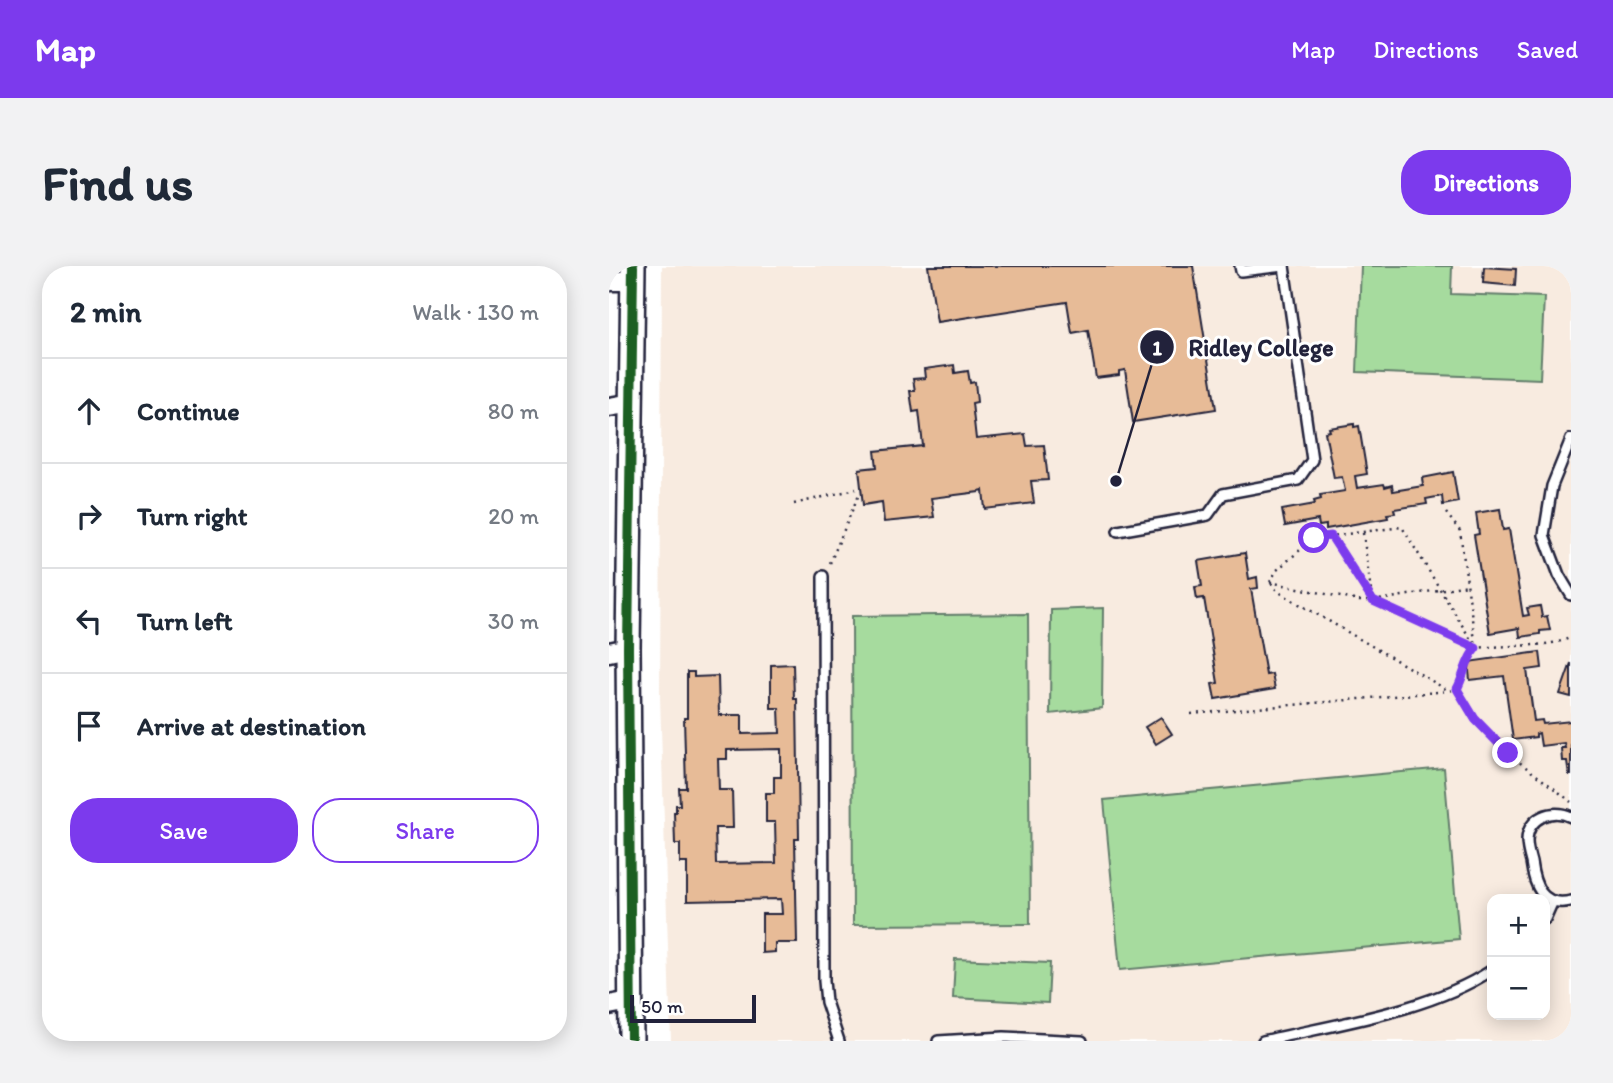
<!DOCTYPE html>
<html lang="en">
<head>
<meta charset="utf-8">
<style>
	body { margin:0; font-family:Itim,sans-serif; background:#f2f2f3; color:#1f2937 }
	.controls { position:absolute; right:21px; bottom:21px; display:grid; overflow:hidden; border-radius:14px; box-shadow:0 4px 18px #0003 }
	.controls button { width:63px; height:63px; display:grid; place-items:center; padding:0; border:0; border-bottom:2px solid #e0e1e3; background:#fff; color:#1f2937; font:35px sans-serif }
	.scale { position:absolute; left:21px; bottom:18px; width:126px; box-sizing:border-box; padding-left:7px; border:4px solid #22223b; border-top:0; font-size:19px; line-height:24px; white-space:nowrap; color:#22223b; -webkit-text-stroke:5px #fff; paint-order:stroke }
	.stop { position:absolute; width:21px; height:21px; margin:-16px; border:5px solid #7c3aed; border-radius:50%; background:#fff }
	.stop.end { background:#7c3aed; border-color:#fff; box-shadow:0 2px 7px #0008 }
	.list { margin:0; padding:0; list-style:none }
	h2 { display:flex; justify-content:space-between; align-items:center; height:91px; margin:0; padding:0 28px; font-size:30px }
	h2 small { font-size:23px; font-weight:400; color:#747a83 }
	.list li { display:grid; grid-template-columns:46px 1fr auto; gap:21px; align-items:center; box-sizing:border-box; height:105px; padding:0 28px; border-top:2px solid #e0e1e3 }
	.list b { display:block; font-size:26px; white-space:nowrap }
	.list em { font-size:23px; font-style:normal; color:#747a83 }
	.actions { display:flex; gap:14px; padding:21px 28px }
	.actions a { flex:1; padding:16px 0; border:2px solid #7c3aed; border-radius:28px; text-align:center; font-size:24px; color:#7c3aed }
	.actions .main { background:#7c3aed; color:#fff }
	.icon { flex:none; width:38px; height:38px; fill:none; stroke:currentColor; stroke-width:2; stroke-linecap:round; stroke-linejoin:round }
	.map { position:relative; flex:none; width:962px; height:775px; overflow:hidden; border-radius:28px }
	header { display:flex; align-items:center; gap:42px; box-sizing:border-box; height:98px; padding:0 35px; background:#7c3aed; color:#fff }
	header strong { font-size:33px }
	nav { display:flex; gap:38px; margin-inline-start:auto; font-size:24px }
	.intro { display:flex; align-items:center; justify-content:space-between; box-sizing:border-box; height:168px; padding:0 42px }
	h1 { margin:0; font-size:49px }
	.button { padding:18px 32px; border-radius:28px; background:#7c3aed; color:#fff; font-size:24px; font-weight:700 }
	main { display:flex; gap:42px; padding:0 42px }
	aside { flex:1; background:#fff; border-radius:28px; box-shadow:0 4px 18px #0003 }
	.map>svg:first-child { display:block }
</style>
</head>
<body>
<header>
<strong>Map</strong>
<nav><a>Map</a><a>Directions</a><a>Saved</a></nav>
</header>
<div class="intro"><h1>Find us</h1><a class="button">Directions</a></div>
<main>
<aside>
<h2>2 min<small>Walk · 130 m</small></h2>
<ul class="list">
<li><svg class="icon" aria-label="ahead" viewBox="0 0 24 24"><path d="M12 20V5M6 11l6-6 6 6"/></svg><div><b>Continue</b></div><em>80 m</em></li>
<li><svg class="icon" aria-label="right" viewBox="0 0 24 24"><path d="M7 20v-9h11M14 6l5 5-5 5"/></svg><div><b>Turn right</b></div><em>20 m</em></li>
<li><svg class="icon" aria-label="left" viewBox="0 0 24 24"><path d="M17 20v-9H6M10 6l-5 5 5 5"/></svg><div><b>Turn left</b></div><em>30 m</em></li>
<li><svg class="icon" aria-label="arrive" viewBox="0 0 24 24"><path d="M6 21V4h12l-3 4 3 4H6"/></svg><div><b>Arrive at destination</b></div></li>
</ul>
<div class="actions"><a class="main">Save</a><a>Share</a></div>
</aside>
<div class="map">
<svg width="962" height="775" viewBox="0 0 962 775">
	<rect width="100%" height="100%" fill="#fff"/>
	<filter id="ink" filterUnits="userSpaceOnUse"><feTurbulence type="fractalNoise" baseFrequency=".0143" numOctaves="2"/><feDisplacementMap in="SourceGraphic" scale="14" xChannelSelector="R" yChannelSelector="G"/><feConvolveMatrix kernelMatrix="1 2 1 2 8 2 1 2 1" color-interpolation-filters="sRGB"/></filter>
	<g filter="url(#ink)">
		<!-- built -->
		<path fill="#f8ebe0" fill-rule="evenodd" d="M53 0H962V775H62L51 431ZM883 633H936V749H883Z"/>
		<!-- green -->
		<g fill="#a6db9e" stroke="#647e6c" stroke-width="2">
			<polygon points="752,0 843,0 842,28 935,31 931,113 748,106"/>
			<polygon points="494,342 493,442 441,448 442,344"/>
			<polygon points="419,348 421,658 244,659 243,350"/>
			<polygon points="835,502 850,673 511,704 495,534"/>
			<polygon points="346,693 441,697 439,737 344,732"/>
		</g>
		<!-- building -->
		<g fill="#e7bb97" stroke="#22223b" stroke-width="2" fill-rule="evenodd">
			<polygon points="319,0 584,0 607,143 524,156 516,104 510,105 510,109 487,112 479,64 463,67 458,36 328,56"/>
			<polygon points="875,1 907,3 906,20 874,17"/>
			<polygon points="345,99 346,107 359,105 361,117 366,116 368,136 363,137 367,173 416,168 418,180 435,179 439,214 422,215 425,237 376,243 374,224 370,225 370,226 322,232 325,251 275,256 273,236 254,239 250,203 268,201 266,185 314,180 310,145 304,146 301,125 306,125 304,113 316,112 315,103"/>
			<polygon points="745,158 745,161 750,160 758,208 746,210 748,222 775,218 776,221 783,219 784,225 814,220 813,212 844,206 849,236 834,239 833,230 817,233 818,238 785,243 786,247 778,248 779,252 717,263 717,259 710,260 709,254 676,260 673,244 706,238 705,235 712,233 711,229 736,225 733,211 725,212 716,166 721,165 720,162"/>
			<polygon points="891,243 894,264 900,263 914,350 920,349 918,342 931,340 933,351 938,350 941,364 931,365 931,368 911,371 910,362 881,367 865,269 870,268 867,247"/>
			<polygon points="636,287 640,313 648,311 649,322 642,323 657,409 663,408 666,423 606,433 603,418 609,417 595,332 588,333 586,321 593,320 589,295"/>
			<polygon points="931,386 933,402 918,404 925,455 933,454 934,458 962,455 962,509 960,509 958,495 953,495 952,482 956,482 955,477 932,480 930,467 927,468 927,471 904,474 895,410 861,414 859,396"/>
			<polygon points="962,397 962,431 951,428"/>
			<path d="M184 398 185 433H188L190 573H186L188 677H166V686L153 687V648H173L172 633 78 635V597H71V578H66L65 546H67V539H71L70 522H77L75 452H78V406H85V411L109 410 110 449H133V468L171 467 170 442H162V399ZM172 483V511H165V527H157V556H166L167 597 107 598 106 562H124L123 524H110L109 493H118V484Z"/>
			<polygon points="552,451 563,468 547,478 536,461"/>
		</g>
		<g fill="none" stroke-linecap="round" stroke-linejoin="round">
			<!-- service casing -->
			<g stroke="#22223b" stroke-width="14">
				<g id="service">
					<polyline points="631,0 632,5 675,0"/>
					<polyline points="962,173 943,220 935,269 950,309 962,329"/>
					<polyline points="509,265 599,249 614,228 689,214 703,194 675,0"/>
					<polyline points="214,310 215,715 217,736 230,775"/>
					<path d="M962 551C944 542 918 551 918 575 918 582 920 589 922 596 925 619 933 642 962 635"/>
					<polyline points="936,653 944,635"/>
					<polyline points="329,775 395,771 473,775"/>
					<path d="M654 775C727 758 821 745 883 704"/>
				</g>
			</g>
			<!-- minor casing -->
			<g stroke="#22223b" stroke-width="23">
				<g id="minor">
					<polyline points="0,15 24,15"/>
					<polyline points="0,141 23,137"/>
					<polyline points="0,386 19,382"/>
					<polyline points="0,739 21,735"/>
				</g>
			</g>
			<!-- tertiary casing -->
			<g stroke="#22223b" stroke-width="28">
				<polyline id="tertiary" points="22,775 19,382 24,0"/>
			</g>
			<!-- path -->
			<g stroke="#22223b" stroke-width="2.5" stroke-dasharray="2 5" stroke-linecap="butt">
				<polyline points="185,238 247,223"/>
				<path d="M837 247 851 265 867 382C891 379 945 382 962 371"/>
				<polyline points="754,267 763,332"/>
				<polyline points="722,270 764,335 867,382"/>
				<polyline points="221,297 250,228"/>
				<polyline points="661,316 668,304 705,272 793,261 867,382"/>
				<polyline points="661,316 750,335 764,335 859,319"/>
				<path d="M662 317 668 325 840 425 848 423C855 410 858 393 867 382"/>
				<path d="M848 423C868 474 922 502 962 536"/>
				<polyline points="582,448 840,425"/>
			</g>
			<!-- service -->
			<use href="#service" stroke="#fff" stroke-width="9"/>
			<!-- minor -->
			<use href="#minor" stroke="#fff" stroke-width="18"/>
			<!-- tertiary -->
			<use href="#tertiary" stroke="#fff" stroke-width="23"/>
			<!-- cycleway casing -->
			<g stroke="#fff" stroke-width="15">
				<polyline id="cycleway" points="22,775 19,382 24,0"/>
			</g>
			<!-- cycleway -->
			<use href="#cycleway" stroke="#1b5e20" stroke-width="10"/>
		</g>
	</g>
	<g fill="none" stroke-linecap="round" stroke-linejoin="round" filter="url(#ink)">
		<!-- route -->
		<path stroke="#7c3aed" stroke-width="9" d="M705 272 722 270 764 335 867 382C857 393 855 410 848 423L866 453 899 487"/>
	</g>
	<!-- callouts -->
	<path fill="none" stroke="#22223b" stroke-width="2.5" d="M507 215L548 81"/>
	<g fill="#22223b" stroke="#fff" stroke-width="2.5">
		<circle cx="507" cy="215" r="7"/>
		<circle cx="548" cy="81" r="18"/>
	</g>
	<g font-size="21" text-anchor="middle" font-weight="bold" fill="#fff">
		<text x="548" y="89">1</text>
	</g>
	<g font-size="24" text-anchor="middle" font-weight="bold" fill="#22223b" stroke="#fff" stroke-width="6" stroke-linejoin="round" paint-order="stroke">
		<text x="652" y="90">Ridley College</text>
	</g>
</svg>
<div class="controls">
<button>+</button>
<button>−</button>
</div>
<div class="scale">50 m</div>
<div class="stop" style="left:705px;top:272px"></div>
<div class="stop end" style="left:899px;top:487px"></div>
</div>
</main>
</body>
</html>
